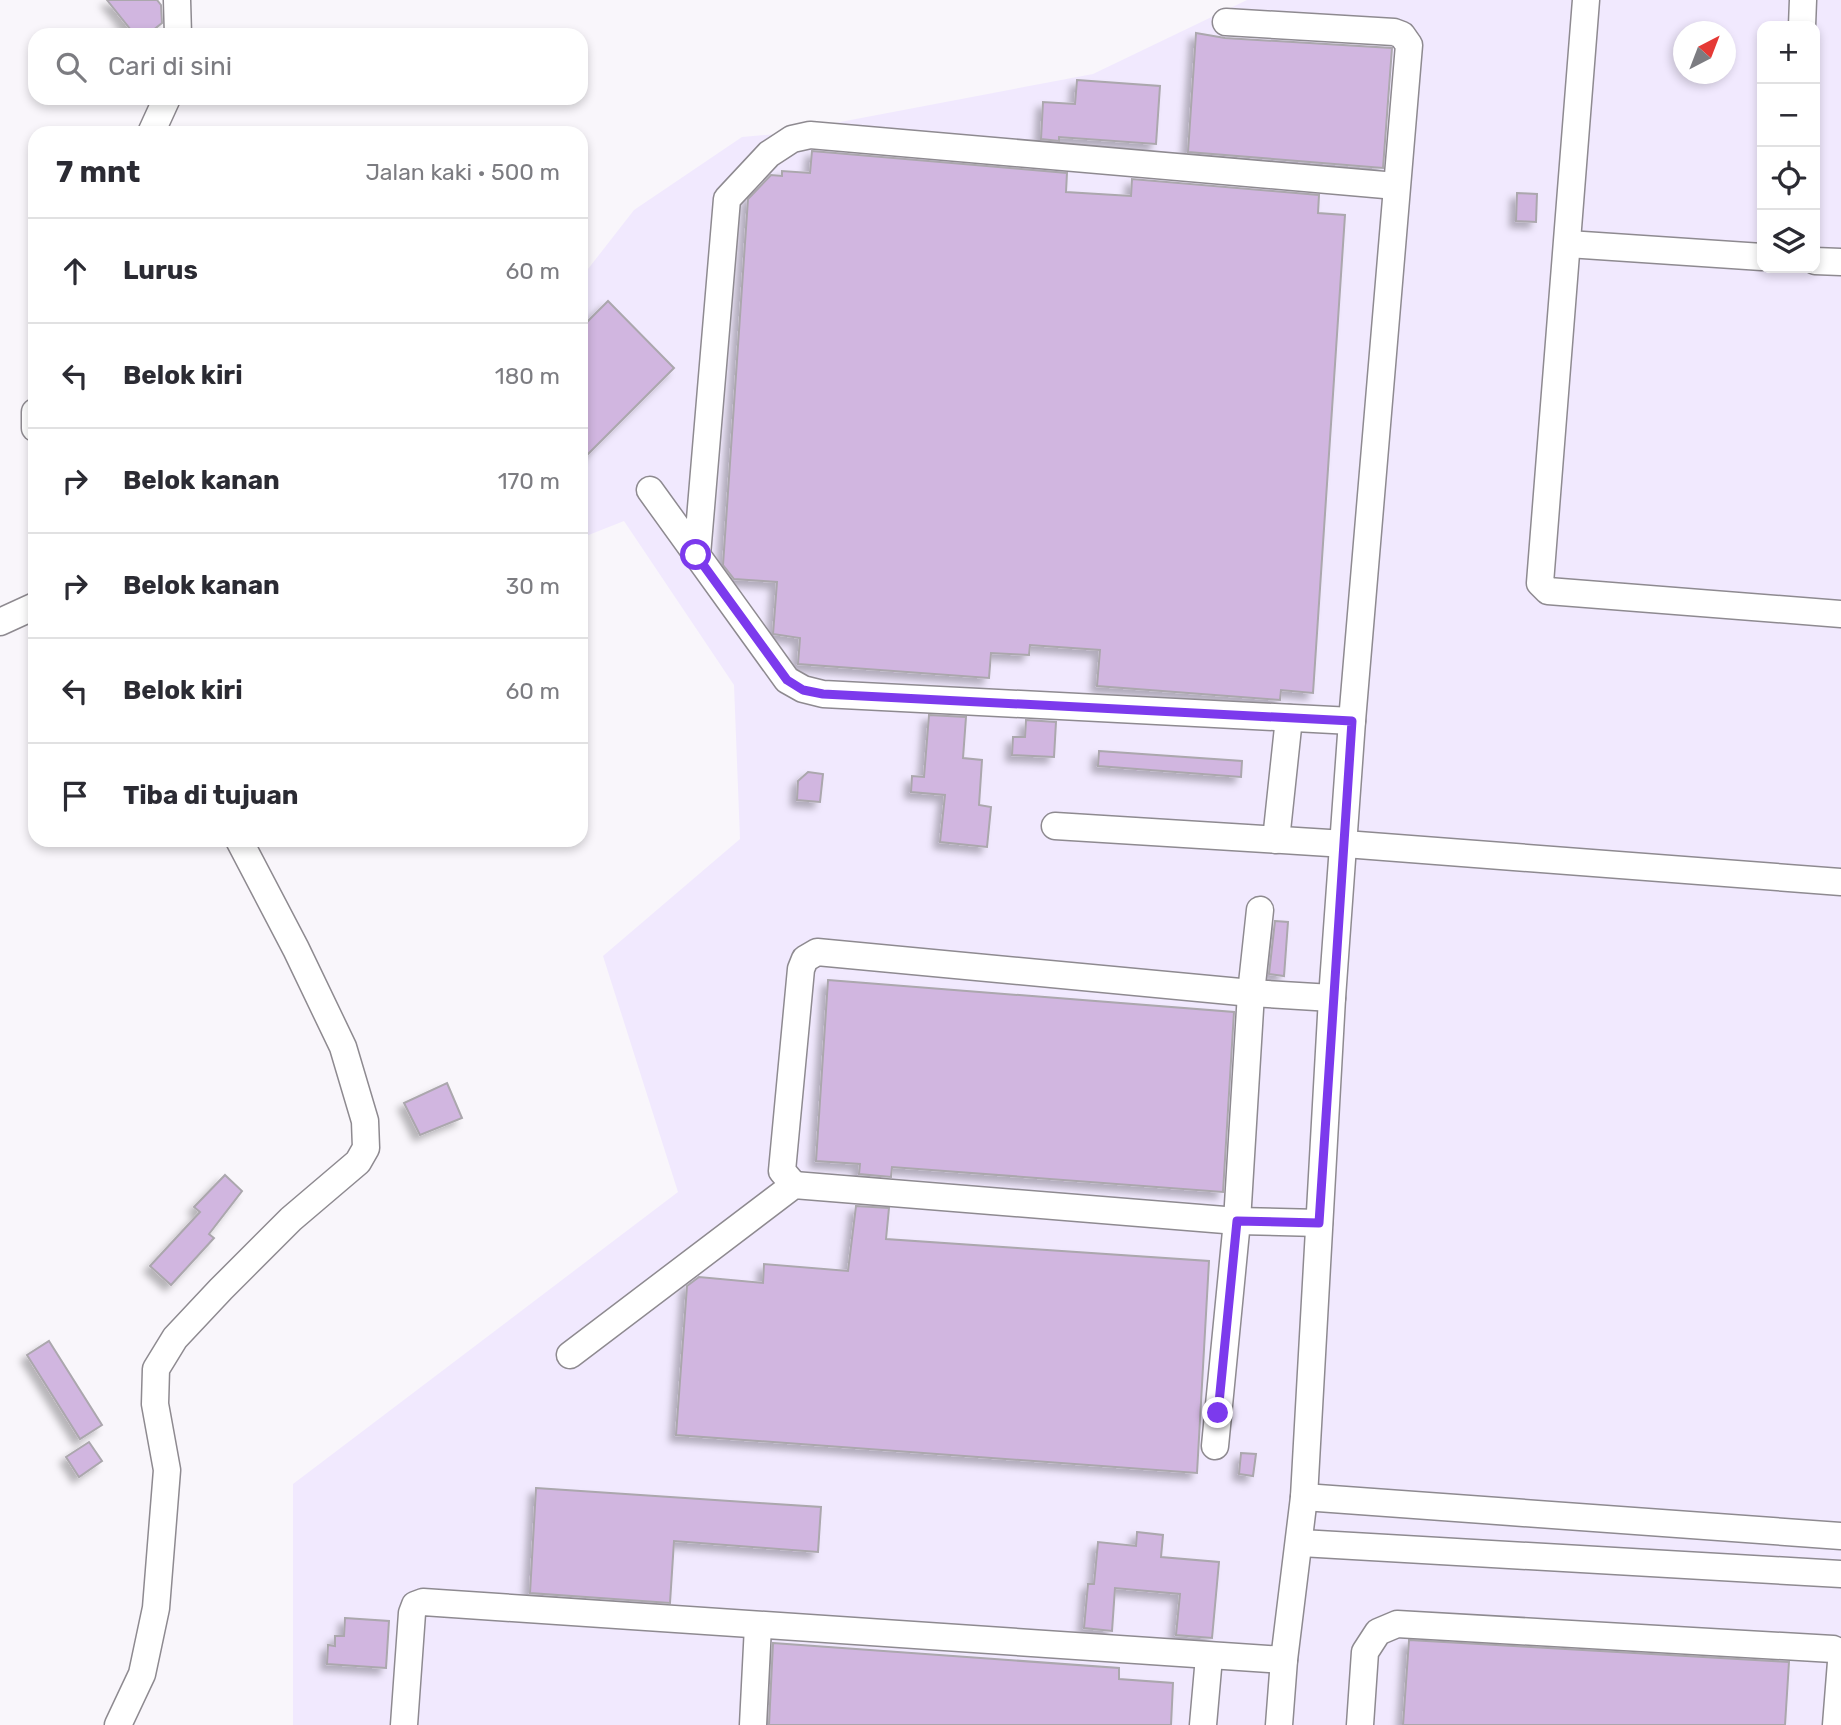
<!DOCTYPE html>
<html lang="id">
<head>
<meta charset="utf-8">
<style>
	body { margin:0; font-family:Rubik,sans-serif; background:#f7f7f7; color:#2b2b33 }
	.controls { position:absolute; right:21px; top:21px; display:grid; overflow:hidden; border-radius:14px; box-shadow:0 4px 10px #0003 }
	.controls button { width:63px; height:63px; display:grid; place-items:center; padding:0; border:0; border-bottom:2px solid #e1e1e2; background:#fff; color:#2b2b33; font:35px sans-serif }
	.compass { position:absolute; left:1673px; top:21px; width:63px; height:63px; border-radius:50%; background:#fff; box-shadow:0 4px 10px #0003; rotate:42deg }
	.stop { position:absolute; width:21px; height:21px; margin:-16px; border:5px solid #7c3aed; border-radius:50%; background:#fff }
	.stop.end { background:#7c3aed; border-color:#fff; box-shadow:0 2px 7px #0008 }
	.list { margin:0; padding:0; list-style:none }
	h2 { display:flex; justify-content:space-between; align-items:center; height:91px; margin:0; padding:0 28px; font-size:30px }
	h2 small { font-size:23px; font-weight:400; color:#7c7c81 }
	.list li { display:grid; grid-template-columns:46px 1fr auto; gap:21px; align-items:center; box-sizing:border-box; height:105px; padding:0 28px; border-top:2px solid #e1e1e2 }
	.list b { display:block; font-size:26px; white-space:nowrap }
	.list em { font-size:23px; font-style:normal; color:#7c7c81 }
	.icon { flex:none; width:38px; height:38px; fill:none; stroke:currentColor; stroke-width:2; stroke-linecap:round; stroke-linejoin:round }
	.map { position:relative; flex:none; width:1841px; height:1725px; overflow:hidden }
	.search { position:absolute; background:#fff; box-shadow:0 4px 10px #0003; left:28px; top:28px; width:560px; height:77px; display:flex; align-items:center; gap:18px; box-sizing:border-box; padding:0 24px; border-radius:21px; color:#7c7c81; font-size:26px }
	.panel { position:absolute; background:#fff; box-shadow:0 4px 10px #0003; left:28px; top:126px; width:560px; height:721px; border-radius:21px }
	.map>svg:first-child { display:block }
</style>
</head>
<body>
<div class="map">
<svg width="1841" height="1725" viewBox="0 0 1841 1725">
	<defs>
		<filter id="shadow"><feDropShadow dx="-6" dy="6" stdDeviation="3.5" flood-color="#0004"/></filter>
	</defs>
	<rect width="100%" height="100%" fill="#f9f6fb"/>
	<!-- industrial -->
	<path fill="#f1e9fe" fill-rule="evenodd" d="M1247 0H1841V1725H293V1484L678 1192 603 956 740 839 734 685 624 521 581 538V278L634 210 742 137 777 134 1093 74ZM1762 26H1815V268H1762ZM1684 32H1726V74H1684Z"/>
	<!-- building -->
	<g fill="#d1b6e0" stroke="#aba7ad" stroke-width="2" filter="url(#shadow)">
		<polygon points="107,0 157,0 161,5 162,23 147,35 135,35"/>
		<polygon points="1196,33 1225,38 1392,48 1383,168 1188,152"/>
		<polygon points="1077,80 1160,86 1156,144 1059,137 1059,141 1041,139 1043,102 1075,104"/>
		<polygon points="812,151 1067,173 1066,192 1131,196 1132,179 1319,195 1318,213 1345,215 1313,693 1281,690 1280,700 1097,686 1100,650 1030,645 1029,655 991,653 989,678 798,664 800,638 773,634 777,582 734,579 723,565 748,199 771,175 782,176 782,171 810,173"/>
		<polygon points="1517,193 1537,194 1536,222 1516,221"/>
		<polygon points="608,301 674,368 581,461 581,328"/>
		<polygon points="929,715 966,717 963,758 982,760 979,805 991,807 987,847 940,842 945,795 911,792 912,776 924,777"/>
		<polygon points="1026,720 1056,722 1054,757 1012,755 1013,737 1025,737"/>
		<polygon points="1099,751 1242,761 1241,777 1098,766"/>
		<polygon points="808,772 823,774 820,802 797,800 798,781"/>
		<polygon points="1275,921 1288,922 1284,976 1269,974"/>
		<polygon points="828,980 1234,1012 1223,1192 892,1167 891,1177 859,1174 860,1164 816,1161"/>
		<polygon points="447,1083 462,1118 420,1135 404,1103"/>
		<polygon points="225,1175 242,1191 209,1234 214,1238 171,1285 150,1266 200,1212 194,1207"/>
		<polygon points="856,1206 889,1208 886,1239 1209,1261 1197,1473 676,1435 687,1286 699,1277 763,1283 764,1264 848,1271"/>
		<polygon points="49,1341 102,1425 80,1439 27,1355"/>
		<polygon points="89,1442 102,1461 79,1477 66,1457"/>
		<polygon points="1241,1453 1256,1454 1253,1476 1239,1474"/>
		<polygon points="536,1488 821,1507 818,1552 674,1541 670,1603 530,1593"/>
		<polygon points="1137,1532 1163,1535 1161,1557 1219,1562 1212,1638 1176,1635 1180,1594 1115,1588 1112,1631 1084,1628 1088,1584 1094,1584 1098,1542 1136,1546"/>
		<polygon points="345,1618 389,1621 386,1668 327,1664 328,1645 335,1646 335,1636 344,1636"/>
		<polygon points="1409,1640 1789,1662 1785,1725 1403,1725"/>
		<polygon points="773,1643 1119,1668 1119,1679 1173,1683 1171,1725 769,1725"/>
	</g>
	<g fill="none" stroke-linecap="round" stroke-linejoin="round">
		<!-- minor casing -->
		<g stroke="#8e8a90" stroke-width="29">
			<g id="minor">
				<polyline points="177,0 178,35"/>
				<polyline points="1586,0 1540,583 1548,591 1841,614"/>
				<polyline points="1226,22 1394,32 1402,35 1409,45 1352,721 1332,998 1304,1497 1284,1660 1279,1725"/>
				<polyline points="1802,26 1803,0"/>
				<polyline points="151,133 167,98"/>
				<polyline points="1568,244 1762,257"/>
				<polyline points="1815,261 1841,262"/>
				<polyline points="35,412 35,428"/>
				<polyline points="650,490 787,680 803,689 823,694 1352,721"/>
				<polyline points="697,555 727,199 769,154 792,139 810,135 1396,186"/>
				<polyline points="0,622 35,606"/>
				<polyline points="1055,826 1345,844 1841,882"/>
				<polyline points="1276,840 1289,718"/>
				<polyline points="794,1185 782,1171 801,969 805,959 817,952 1251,993 1332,998"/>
				<polyline points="570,1355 794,1185 1237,1221 1319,1223"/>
				<polyline points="1215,1446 1237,1221 1251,993 1260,910"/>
				<polyline points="1304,1497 1841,1536"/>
				<polyline points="1301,1543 1841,1574"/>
				<polyline points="118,1725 142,1674 156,1608 167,1470 155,1404 156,1369 175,1338 221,1289 291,1219 358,1162 366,1148 365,1121 343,1047 296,949 239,840"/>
				<polyline points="404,1725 412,1613 415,1605 423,1602 1284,1660"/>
				<polyline points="753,1725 758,1626"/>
				<polyline points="1203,1725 1209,1657"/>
				<polyline points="1360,1725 1365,1652 1378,1632 1397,1624 1833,1649 1840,1652 1841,1658"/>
				<polyline points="1836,1725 1841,1662"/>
			</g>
		</g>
		<!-- minor -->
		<use href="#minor" stroke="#fff" stroke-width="26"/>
	</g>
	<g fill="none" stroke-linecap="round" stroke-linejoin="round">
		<!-- route -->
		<polyline stroke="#7c3aed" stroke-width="9" points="696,555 787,680 803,690 823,694 1352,721 1319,1223 1237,1221 1218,1413"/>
	</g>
</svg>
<div class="controls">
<button>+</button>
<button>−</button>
<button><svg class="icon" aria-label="locate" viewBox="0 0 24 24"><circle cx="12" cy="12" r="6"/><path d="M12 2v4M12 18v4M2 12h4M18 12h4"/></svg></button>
<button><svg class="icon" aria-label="layers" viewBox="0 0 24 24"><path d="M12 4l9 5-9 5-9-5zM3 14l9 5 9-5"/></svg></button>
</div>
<svg class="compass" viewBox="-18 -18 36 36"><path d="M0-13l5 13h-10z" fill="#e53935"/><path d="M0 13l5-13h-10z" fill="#7c7c81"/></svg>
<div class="stop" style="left:696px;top:555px"></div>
<div class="stop end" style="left:1218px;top:1413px"></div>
<div class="search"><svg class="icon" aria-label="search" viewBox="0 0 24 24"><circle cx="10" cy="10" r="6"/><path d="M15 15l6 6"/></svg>Cari di sini</div>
<section class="panel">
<h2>7 mnt<small>Jalan kaki · 500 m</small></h2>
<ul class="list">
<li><svg class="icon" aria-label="ahead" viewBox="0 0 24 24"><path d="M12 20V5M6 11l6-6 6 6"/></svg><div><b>Lurus</b></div><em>60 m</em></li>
<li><svg class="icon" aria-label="left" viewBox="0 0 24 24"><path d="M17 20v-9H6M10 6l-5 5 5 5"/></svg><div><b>Belok kiri</b></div><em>180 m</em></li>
<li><svg class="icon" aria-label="right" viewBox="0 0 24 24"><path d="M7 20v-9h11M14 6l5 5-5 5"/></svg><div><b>Belok kanan</b></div><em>170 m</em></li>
<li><svg class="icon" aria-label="right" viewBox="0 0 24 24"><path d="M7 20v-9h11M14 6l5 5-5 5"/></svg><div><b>Belok kanan</b></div><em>30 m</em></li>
<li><svg class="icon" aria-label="left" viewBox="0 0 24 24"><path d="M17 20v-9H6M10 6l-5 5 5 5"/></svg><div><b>Belok kiri</b></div><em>60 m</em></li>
<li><svg class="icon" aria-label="arrive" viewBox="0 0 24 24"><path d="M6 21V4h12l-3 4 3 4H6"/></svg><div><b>Tiba di tujuan</b></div></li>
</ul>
</section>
</div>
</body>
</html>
